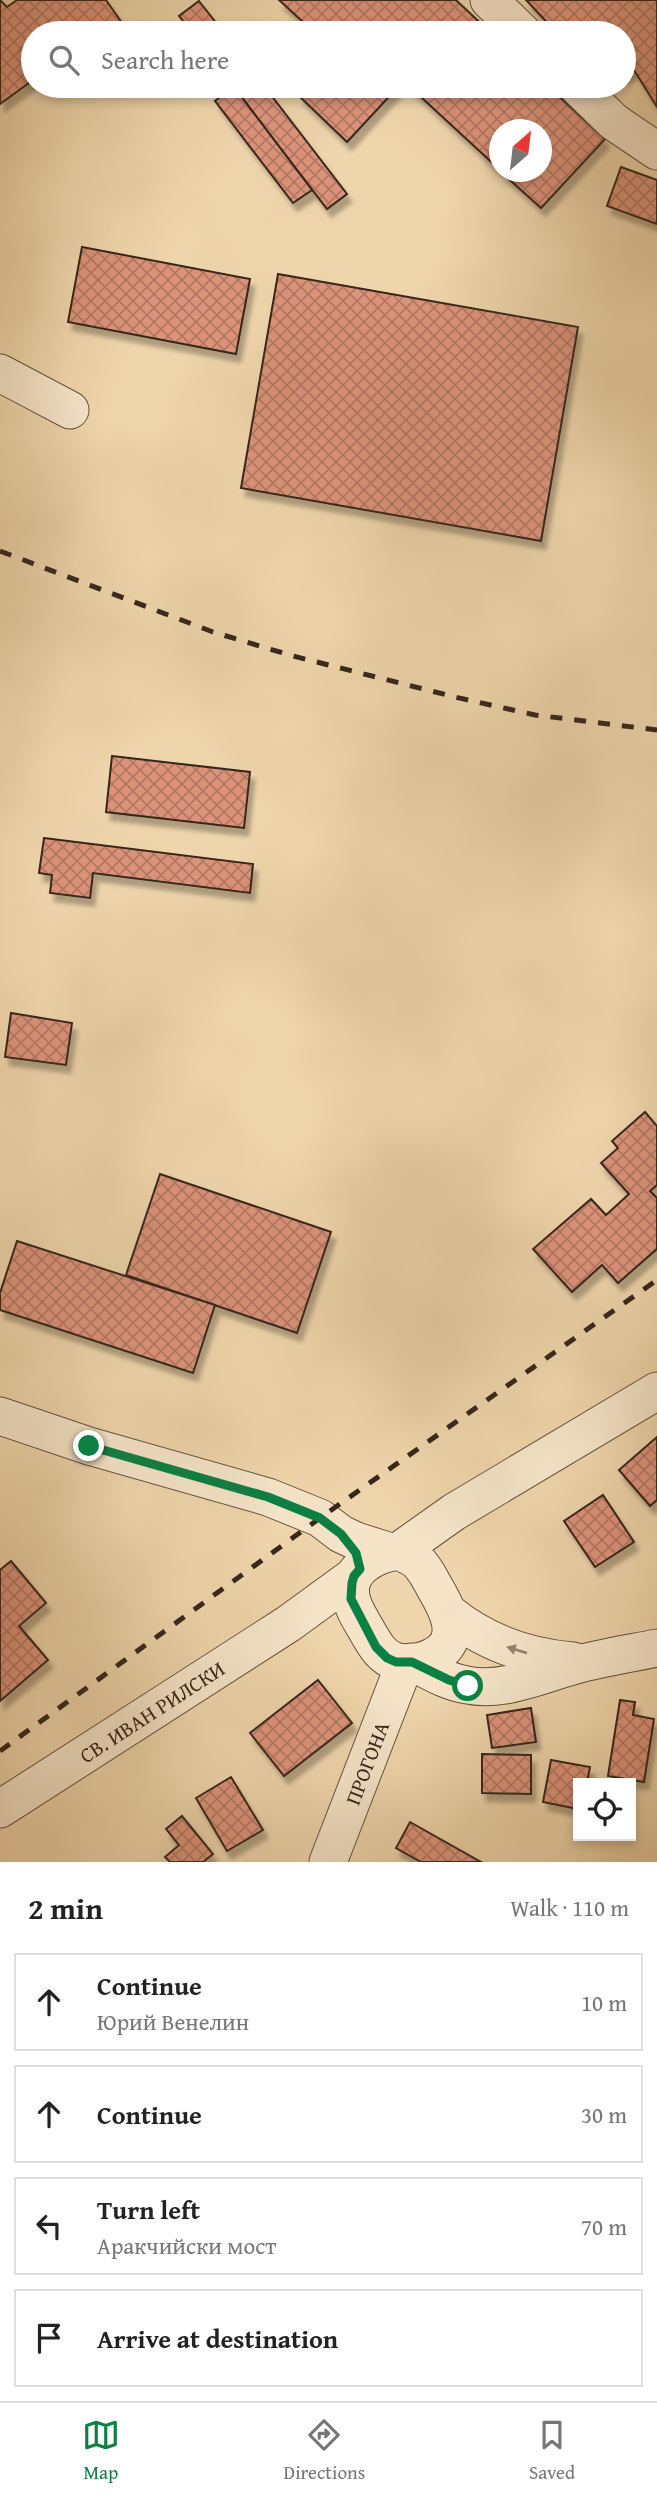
<!DOCTYPE html>
<html lang="en">
<head>
<meta charset="utf-8">
<style>
	body { margin:0; font-family:"Gentium Book Plus",serif; background:#f2f2f2; color:#222 }
	.controls { position:absolute; right:21px; bottom:21px; display:grid; overflow:hidden; border-radius:0px; box-shadow:0 4px 10px #0003 }
	.controls button { width:63px; height:63px; display:grid; place-items:center; padding:0; border:0; border-bottom:2px solid #e0e0e0; background:#fff; color:#222; font:35px sans-serif }
	.compass { position:absolute; left:489px; top:119px; width:63px; height:63px; border-radius:50%; background:#fff; box-shadow:0 4px 10px #0003; rotate:28deg }
	.stop { position:absolute; width:21px; height:21px; margin:-16px; border:5px solid #0b8043; border-radius:50%; background:#fff }
	.stop.end { background:#0b8043; border-color:#fff; box-shadow:0 2px 7px #0008 }
	.list { margin:0; padding:0; list-style:none }
	h2 { display:flex; justify-content:space-between; align-items:center; height:91px; margin:0; padding:0 28px; font-size:30px }
	h2 small { font-size:23px; font-weight:400; color:#767676 }
	.list li { display:grid; grid-template-columns:46px 1fr auto; gap:21px; align-items:center; box-sizing:border-box; height:98px; margin:0 14px 14px; padding:0 14px; border:2px solid #e0e0e0; border-radius:0px }
	.list b { display:block; font-size:26px; white-space:nowrap }
	.list p { margin:0; font-size:23px; white-space:nowrap; color:#767676 }
	.list em { font-size:23px; font-style:normal; color:#767676 }
	.icon { flex:none; width:38px; height:38px; fill:none; stroke:currentColor; stroke-width:2; stroke-linecap:round; stroke-linejoin:round }
	.map { position:relative; flex:none; width:657px; height:1862px; overflow:hidden }
	.search { position:absolute; background:#fff; box-shadow:0 4px 10px #0003; left:21px; right:21px; top:21px; height:77px; display:flex; align-items:center; gap:18px; box-sizing:border-box; padding:0 24px; border-radius:38px; color:#767676; font-size:26px }
	.sheet { height:539px; background:#fff }
	nav { display:flex; justify-content:space-around; align-items:center; box-sizing:border-box; height:98px; border-top:2px solid #e0e0e0; background:#fff; font-size:19px; color:#767676 }
	nav a { display:grid; justify-items:center; gap:4px }
	nav .on { color:#0b8043 }
	.map>svg:first-child { display:block }
</style>
</head>
<body>
<div class="map">
<svg width="657" height="1862" viewBox="0 0 657 1862">
	<defs>
		<pattern id="building-cross-hatch" width="8" height="8" patternUnits="userSpaceOnUse" patternTransform="scale(1.75)"><rect width="8" height="8" fill="#dc937a"/><path d="M0 0l8 8M0 8l8-8" fill="none" stroke="#b37863"/></pattern>
		<filter id="shadow"><feDropShadow dx="4.5" dy="8" stdDeviation="2" flood-color="#0004"/></filter>
	</defs>
	<rect width="100%" height="100%" fill="#efd5ab"/>
	<filter id="stains"><feTurbulence type="fractalNoise" baseFrequency=".00286" numOctaves="4"/><feColorMatrix values="0 0 0 0 .2 0 0 0 0 .09 0 0 0 0 .02 0 0 0 .5 -.17"/></filter>
	<radialGradient id="worn" r=".72"><stop offset=".6" stop-color="#630" stop-opacity="0"/><stop offset="1" stop-color="#630" stop-opacity=".3"/></radialGradient>
	<!-- building -->
	<g fill="url(#building-cross-hatch)" stroke="#36261b" stroke-width="2" filter="url(#shadow)">
		<polygon points="0,0 7,7 17,0 106,0 129,33 33,33 33,80 0,104"/>
		<polygon points="279,0 456,0 491,33 315,33"/>
		<polygon points="526,0 657,0 657,107 634,70 624,76 624,33 557,33"/>
		<polygon points="199,1 224,33 193,33 179,16"/>
		<polygon points="233,86 264,86 347,194 327,209"/>
		<polygon points="309,86 399,86 347,142 299,96"/>
		<polygon points="409,86 548,86 605,139 541,208 501,172 542,172 542,130 500,130 500,170"/>
		<polygon points="234,87 312,190 293,203 215,101"/>
		<polygon points="621,167 657,180 657,224 607,206"/>
		<polygon points="82,247 250,279 236,354 68,322"/>
		<polygon points="278,274 578,327 541,541 241,488"/>
		<polygon points="112,756 250,772 244,828 106,812"/>
		<polygon points="44,838 253,864 250,893 93,873 90,898 50,893 52,875 39,873"/>
		<polygon points="11,1013 72,1023 66,1065 5,1057"/>
		<polygon points="645,1112 657,1126 657,1185 650,1191 657,1198 657,1249 618,1283 602,1265 572,1292 533,1249 591,1199 606,1215 629,1194 601,1163 618,1148 612,1141"/>
		<polygon points="160,1174 331,1232 297,1333 126,1275"/>
		<polygon points="17,1241 215,1305 193,1373 0,1310 0,1293"/>
		<polygon points="657,1437 657,1500 650,1506 619,1470"/>
		<polygon points="603,1495 634,1542 595,1567 564,1521"/>
		<polygon points="11,1561 46,1603 19,1626 48,1660 0,1701 0,1570"/>
		<polygon points="318,1680 352,1723 284,1776 250,1733"/>
		<polygon points="620,1700 635,1702 633,1715 654,1719 644,1782 608,1776"/>
		<polygon points="531,1708 536,1742 492,1748 487,1715"/>
		<polygon points="482,1754 531,1755 531,1794 482,1793"/>
		<polygon points="551,1760 590,1767 587,1783 578,1783 578,1809 543,1802"/>
		<polygon points="231,1777 263,1830 227,1851 196,1798"/>
		<polygon points="182,1816 213,1854 203,1862 170,1862 165,1857 179,1845 166,1829"/>
		<polygon points="410,1822 481,1862 421,1862 396,1848"/>
	</g>
	<g fill="none" stroke-linecap="round" stroke-linejoin="round">
		<!-- minor casing -->
		<g stroke="#64523f" stroke-width="39">
			<g id="minor">
				<polyline points="489,0 523,33"/>
				<polyline points="577,86 614,122 657,151"/>
				<polyline points="0,373 70,410"/>
				<polyline points="0,1416 89,1446 268,1497 320,1518 341,1534 356,1541 391,1552"/>
				<path d="M399 1551C405 1554 412 1557 417 1561 425 1568 430 1579 435 1588 448 1610 465 1641 432 1657 421 1662 407 1665 395 1661 381 1657 374 1643 367 1631 361 1620 353 1609 351 1597 345 1569 376 1554 399 1551Z"/>
				<polyline points="399,1551 454,1512 657,1391"/>
				<path d="M450 1614C486 1643 527 1657 573 1661"/>
				<path d="M412 1662C430 1671 447 1682 467 1685 505 1693 546 1672 583 1663 607 1657 632 1653 657 1648"/>
				<polyline points="0,1809 288,1624 354,1576"/>
				<polyline points="328,1862 405,1663"/>
			</g>
		</g>
		<!-- minor -->
		<use href="#minor" stroke="#f5e4c8" stroke-width="37"/>
		<!-- rail -->
		<g stroke="#36261b" stroke-width="5" stroke-dasharray="12 12" stroke-linecap="butt">
			<polyline points="0,551 213,632 293,656 455,697 535,715 657,730"/>
			<polyline points="0,1751 320,1518 657,1280"/>
		</g>
	</g>
	<!-- one-way arrows -->
	<defs><path id="oneway-solid" d="M-6-.8H1V-3.2L6.5 0L1 3.2V.8H-6Z" transform="scale(1.75)"/></defs>
	<use fill="#968572" href="#oneway-solid" transform="translate(517 1650) rotate(-163)"/>
	<g fill="none" stroke-linecap="round" stroke-linejoin="round">
		<!-- route -->
		<polyline stroke="#0b8043" stroke-width="9" points="89,1446 268,1497 320,1518 341,1534 356,1553 360,1569 354,1576 352,1583 351,1599 376,1647 387,1658 396,1662 412,1662 449,1680 468,1686"/>
	</g>
	<g text-anchor="middle" dominant-baseline="central" stroke-width="6" stroke-linejoin="round" paint-order="stroke">
		<!-- street labels -->
		<g font-size="21" fill="#36261b" stroke="#f5e4c8">
			<text transform="translate(152 1712) rotate(-33)">СВ. ИВАН РИЛСКИ</text>
			<text transform="translate(367 1763) rotate(-69)">ПРОГОНА</text>
		</g>
	</g>
	<rect width="100%" height="100%" filter="url(#stains)"/>
	<rect width="100%" height="100%" fill="url(#worn)"/>
</svg>
<div class="controls">
<button><svg class="icon" aria-label="locate" viewBox="0 0 24 24"><circle cx="12" cy="12" r="6"/><path d="M12 2v4M12 18v4M2 12h4M18 12h4"/></svg></button>
</div>
<svg class="compass" viewBox="-18 -18 36 36"><path d="M0-13l5 13h-10z" fill="#e53935"/><path d="M0 13l5-13h-10z" fill="#767676"/></svg>
<div class="stop" style="left:468px;top:1686px"></div>
<div class="stop end" style="left:89px;top:1446px"></div>
<div class="search"><svg class="icon" aria-label="search" viewBox="0 0 24 24"><circle cx="10" cy="10" r="6"/><path d="M15 15l6 6"/></svg>Search here</div>
</div>
<section class="sheet">
<h2>2 min<small>Walk · 110 m</small></h2>
<ul class="list">
<li><svg class="icon" aria-label="ahead" viewBox="0 0 24 24"><path d="M12 20V5M6 11l6-6 6 6"/></svg><div><b>Continue</b><p>Юрий Венелин</p></div><em>10 m</em></li>
<li><svg class="icon" aria-label="ahead" viewBox="0 0 24 24"><path d="M12 20V5M6 11l6-6 6 6"/></svg><div><b>Continue</b></div><em>30 m</em></li>
<li><svg class="icon" aria-label="left" viewBox="0 0 24 24"><path d="M17 20v-9H6M10 6l-5 5 5 5"/></svg><div><b>Turn left</b><p>Аракчийски мост</p></div><em>70 m</em></li>
<li><svg class="icon" aria-label="arrive" viewBox="0 0 24 24"><path d="M6 21V4h12l-3 4 3 4H6"/></svg><div><b>Arrive at destination</b></div></li>
</ul>
</section>
<nav>
<a class="on"><svg class="icon" aria-label="map" viewBox="0 0 24 24"><path d="M3 6l6-2 6 2 6-2v14l-6 2-6-2-6 2zM9 4v14M15 6v14"/></svg>Map</a>
<a><svg class="icon" aria-label="directions" viewBox="0 0 24 24"><path d="M12 3l9 9-9 9-9-9zM9 14v-3h6M13 9l2 2-2 2"/></svg>Directions</a>
<a><svg class="icon" aria-label="saved" viewBox="0 0 24 24"><path d="M7 4h10v16l-5-4-5 4z"/></svg>Saved</a>
</nav>
</body>
</html>
